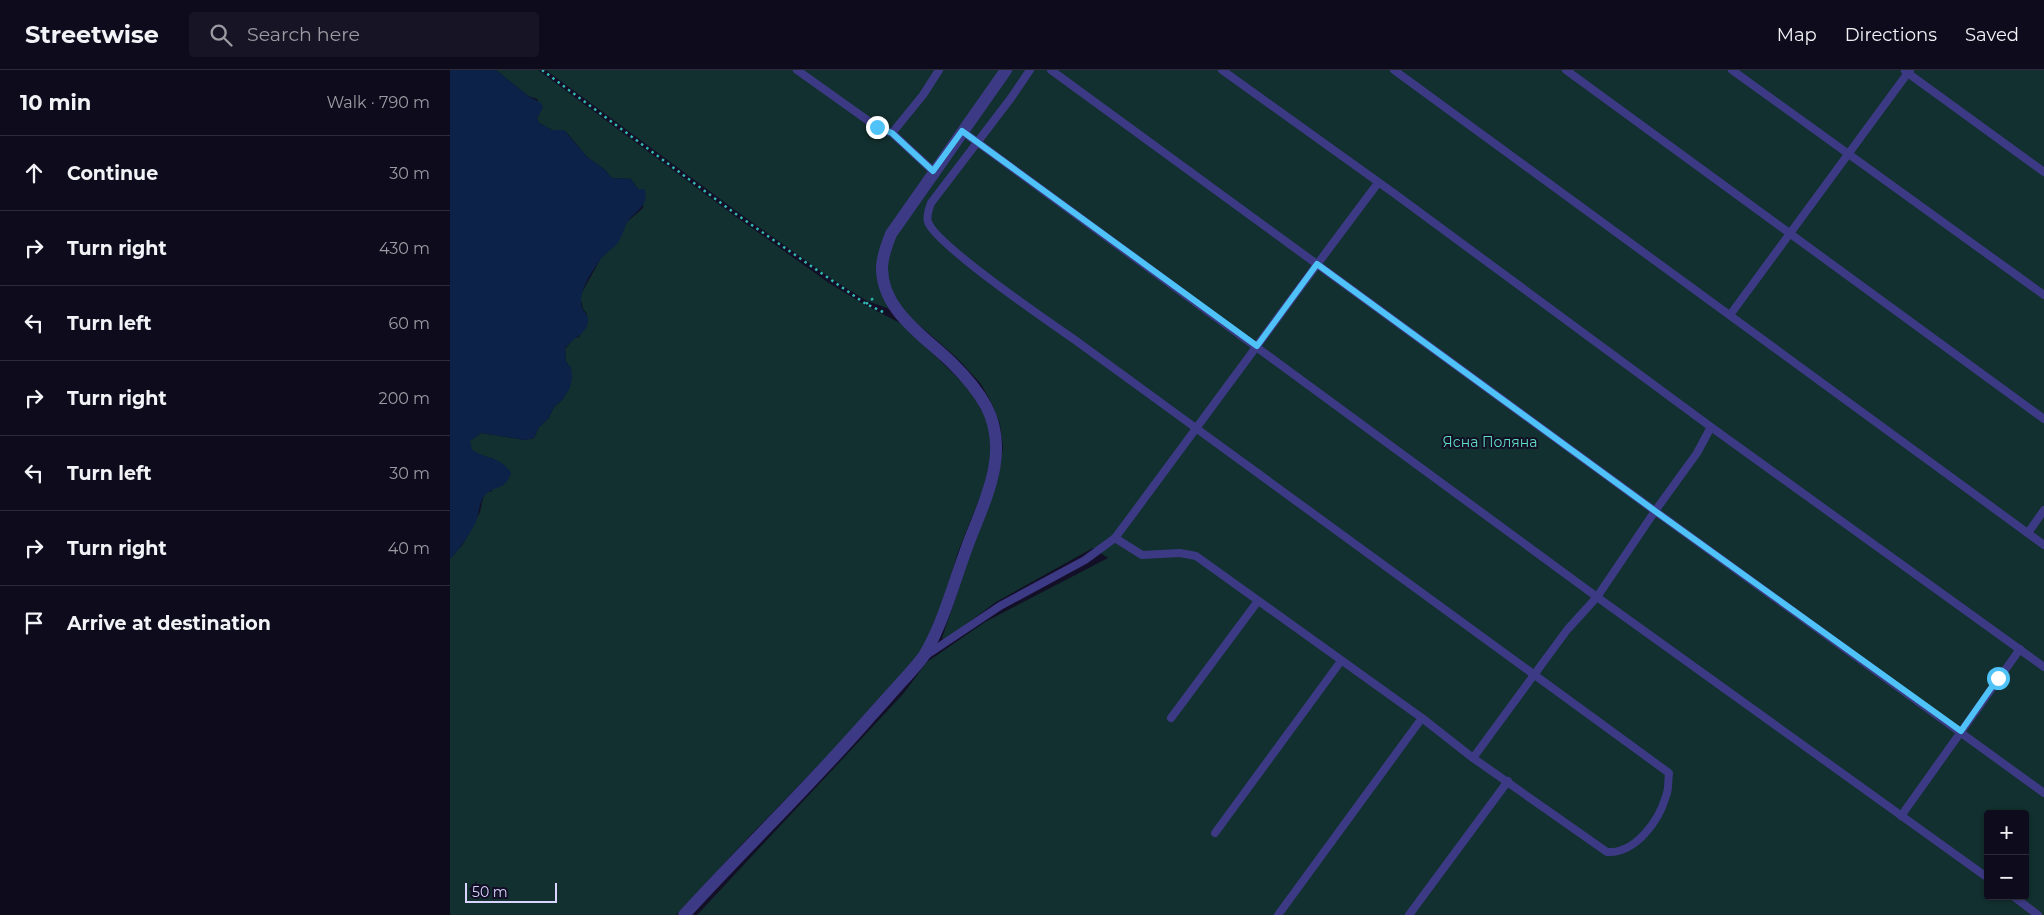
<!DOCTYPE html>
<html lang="en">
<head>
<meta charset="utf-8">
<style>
	body { margin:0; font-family:Montserrat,sans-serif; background:#171425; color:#f1f3f6 }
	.controls { position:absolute; right:15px; bottom:15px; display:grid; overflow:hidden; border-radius:5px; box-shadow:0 1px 4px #0004 }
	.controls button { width:45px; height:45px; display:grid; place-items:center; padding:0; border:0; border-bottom:1px solid #2e2b3b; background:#0e0b1c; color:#f1f3f6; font:25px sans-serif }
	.scale { position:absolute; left:15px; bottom:12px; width:92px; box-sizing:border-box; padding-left:5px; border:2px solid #d9d4ff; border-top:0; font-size:14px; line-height:18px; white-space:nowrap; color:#d9d4ff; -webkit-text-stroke:4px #130f26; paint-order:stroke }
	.stop { position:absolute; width:15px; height:15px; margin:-11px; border:4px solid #4fc3f7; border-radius:50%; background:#fff }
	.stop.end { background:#4fc3f7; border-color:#fff; box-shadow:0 1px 5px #0008 }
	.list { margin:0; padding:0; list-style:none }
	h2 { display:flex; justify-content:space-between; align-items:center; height:65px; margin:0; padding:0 20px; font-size:21px }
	h2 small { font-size:16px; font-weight:400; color:#9b9ba3 }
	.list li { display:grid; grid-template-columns:32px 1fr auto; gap:15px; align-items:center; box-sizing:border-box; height:75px; padding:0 20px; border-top:1px solid #2e2b3b }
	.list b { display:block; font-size:19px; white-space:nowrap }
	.list em { font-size:16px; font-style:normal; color:#9b9ba3 }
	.icon { flex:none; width:28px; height:28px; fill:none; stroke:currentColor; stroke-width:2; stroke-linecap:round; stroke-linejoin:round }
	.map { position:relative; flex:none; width:1594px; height:845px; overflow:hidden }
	header { display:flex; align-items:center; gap:30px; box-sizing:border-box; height:70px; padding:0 25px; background:#0e0b1c; border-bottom:1px solid #2e2b3b }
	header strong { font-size:24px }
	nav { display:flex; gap:28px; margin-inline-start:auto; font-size:18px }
	.search { width:350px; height:45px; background:#171425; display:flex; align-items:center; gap:12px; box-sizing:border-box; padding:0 18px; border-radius:5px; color:#9b9ba3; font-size:19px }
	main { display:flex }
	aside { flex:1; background:#0e0b1c }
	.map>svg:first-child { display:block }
</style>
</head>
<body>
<header>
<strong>Streetwise</strong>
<div class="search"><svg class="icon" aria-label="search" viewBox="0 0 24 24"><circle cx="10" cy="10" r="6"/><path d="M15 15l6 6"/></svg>Search here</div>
<nav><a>Map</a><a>Directions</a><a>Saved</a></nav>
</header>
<main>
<aside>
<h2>10 min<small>Walk · 790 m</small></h2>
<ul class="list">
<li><svg class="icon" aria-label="ahead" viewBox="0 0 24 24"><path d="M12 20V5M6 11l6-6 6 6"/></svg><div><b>Continue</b></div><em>30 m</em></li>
<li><svg class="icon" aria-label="right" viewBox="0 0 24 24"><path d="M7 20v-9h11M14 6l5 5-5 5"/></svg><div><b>Turn right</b></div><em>430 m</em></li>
<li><svg class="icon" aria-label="left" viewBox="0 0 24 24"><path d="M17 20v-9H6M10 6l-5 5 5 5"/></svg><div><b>Turn left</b></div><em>60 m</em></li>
<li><svg class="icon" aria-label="right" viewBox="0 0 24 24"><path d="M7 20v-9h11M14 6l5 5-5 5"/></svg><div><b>Turn right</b></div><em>200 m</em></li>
<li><svg class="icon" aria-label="left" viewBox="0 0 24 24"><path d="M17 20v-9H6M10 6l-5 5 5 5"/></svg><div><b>Turn left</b></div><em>30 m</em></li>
<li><svg class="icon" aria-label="right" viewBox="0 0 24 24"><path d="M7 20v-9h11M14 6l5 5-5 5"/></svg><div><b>Turn right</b></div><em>40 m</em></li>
<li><svg class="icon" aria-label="arrive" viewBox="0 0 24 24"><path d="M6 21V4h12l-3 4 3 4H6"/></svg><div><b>Arrive at destination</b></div></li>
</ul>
</aside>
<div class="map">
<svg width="1594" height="845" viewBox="0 0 1594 845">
	<rect width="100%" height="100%" fill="#130f26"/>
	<!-- green -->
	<g fill="#12302f" fill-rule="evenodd">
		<polygon points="46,0 88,0 282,144 379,213 415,235 454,255 521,321 540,356 543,378 534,417 508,482 494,528 471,583 444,617 294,772 226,845 0,845 0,489 13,474 30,442 33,428 36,423 42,421 43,388 31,387 22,380 19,371 31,363 75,370 84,368 89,357 98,349 104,337 113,329 121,298 116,292 115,279 124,268 129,267 137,244 133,239 130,226 151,188 167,173 177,152 193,138 194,119 188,119 181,109 162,108 154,99 137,87 118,64 114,61 102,60 89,53 87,48 91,40 87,29 78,26"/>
		<path d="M96 0H1594V845H247L453 624 477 592 535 552 658 488 643 478 546 532 500 566 493 569 492 568 549 399 553 378 550 354 542 334 531 314 508 289 483 267 457 245 417 231 382 209 285 140ZM1538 744H1575V826H1538Z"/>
	</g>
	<!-- water -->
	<path fill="#0c2248" d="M0 0H46L78 26 91 33 93 37 87 48 89 53 102 60H114L137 87 154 99 162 108 181 109 188 119H194C201 136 184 141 177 153 173 160 172 168 167 174 162 180 154 183 150 190 142 202 127 223 132 238 134 243 139 245 138 251 137 265 121 268 115 279L116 292 121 298 122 307 120 318 113 329 104 337 98 349 89 357 84 368 75 370 31 363 20 371 22 380C36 389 52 387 61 403 56 420 46 415 36 424 29 430 29 445 25 454 18 467 10 478 0 489Z"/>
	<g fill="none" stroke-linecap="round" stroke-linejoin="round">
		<!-- path -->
		<g stroke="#2fb8b0" stroke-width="2.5" stroke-dasharray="2.5 4" stroke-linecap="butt">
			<polyline points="92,0 283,142 416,234 433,242"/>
			<polyline points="416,234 426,226"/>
		</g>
		<!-- lane -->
		<g stroke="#3d3a85" stroke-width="8">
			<polyline points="347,0 427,57 442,63 483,101"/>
			<path d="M580 0 561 28 481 133C479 139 476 146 478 152 486 175 599 252 625 270 823 414 1020 559 1219 703 1218 710 1219 719 1216 726 1209 751 1185 784 1157 782L1023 688 972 648 746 486 730 483 692 485 665 468C753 350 839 231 928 113"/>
			<polyline points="601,0 1205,441 1594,723"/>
			<polyline points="772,0 945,124 1261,357 1594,597"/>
			<polyline points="944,0 1594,475"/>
			<polyline points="1116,0 1594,349"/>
			<polyline points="1282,0 1594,225"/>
			<polyline points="1455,1 1594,102"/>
			<polyline points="512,61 1147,527 1538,808"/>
			<polyline points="442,63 473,25 489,0"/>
			<polyline points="1280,245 1460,0"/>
			<polyline points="1578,463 1594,440"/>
			<polyline points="478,584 550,536 635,490 665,468"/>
			<polyline points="721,648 808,531"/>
			<polyline points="1023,688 1117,560 1147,527 1205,441 1247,383 1261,357"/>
			<polyline points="1451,746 1570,579"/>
			<polyline points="765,763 891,591"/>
			<polyline points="1563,826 1588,845"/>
			<polyline points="828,845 972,648"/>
			<polyline points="959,845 1058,711"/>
		</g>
		<!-- street -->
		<path stroke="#3d3a85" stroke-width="12" d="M234 845C295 778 361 715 420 647 432 634 444 620 456 607 462 600 470 592 475 584 496 547 506 504 522 464 538 424 559 379 536 336 528 321 515 306 503 294 475 266 431 241 432 196 433 185 437 174 441 164L556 0"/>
	</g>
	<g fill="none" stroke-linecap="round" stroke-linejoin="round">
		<!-- route -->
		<polyline stroke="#4fc3f7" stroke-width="6" points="427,57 442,63 483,101 512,61 807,276 867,194 1205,441 1511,661 1548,608"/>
	</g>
	<g text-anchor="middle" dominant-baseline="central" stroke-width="4" stroke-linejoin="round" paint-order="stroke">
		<!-- park labels -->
		<g font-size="14" fill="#5fe0c0" stroke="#130f26">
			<text x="1040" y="372">Ясна Поляна</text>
		</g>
	</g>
</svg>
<div class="controls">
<button>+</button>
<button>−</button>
</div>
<div class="scale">50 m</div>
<div class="stop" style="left:1548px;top:608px"></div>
<div class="stop end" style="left:427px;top:57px"></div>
</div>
</main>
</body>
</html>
